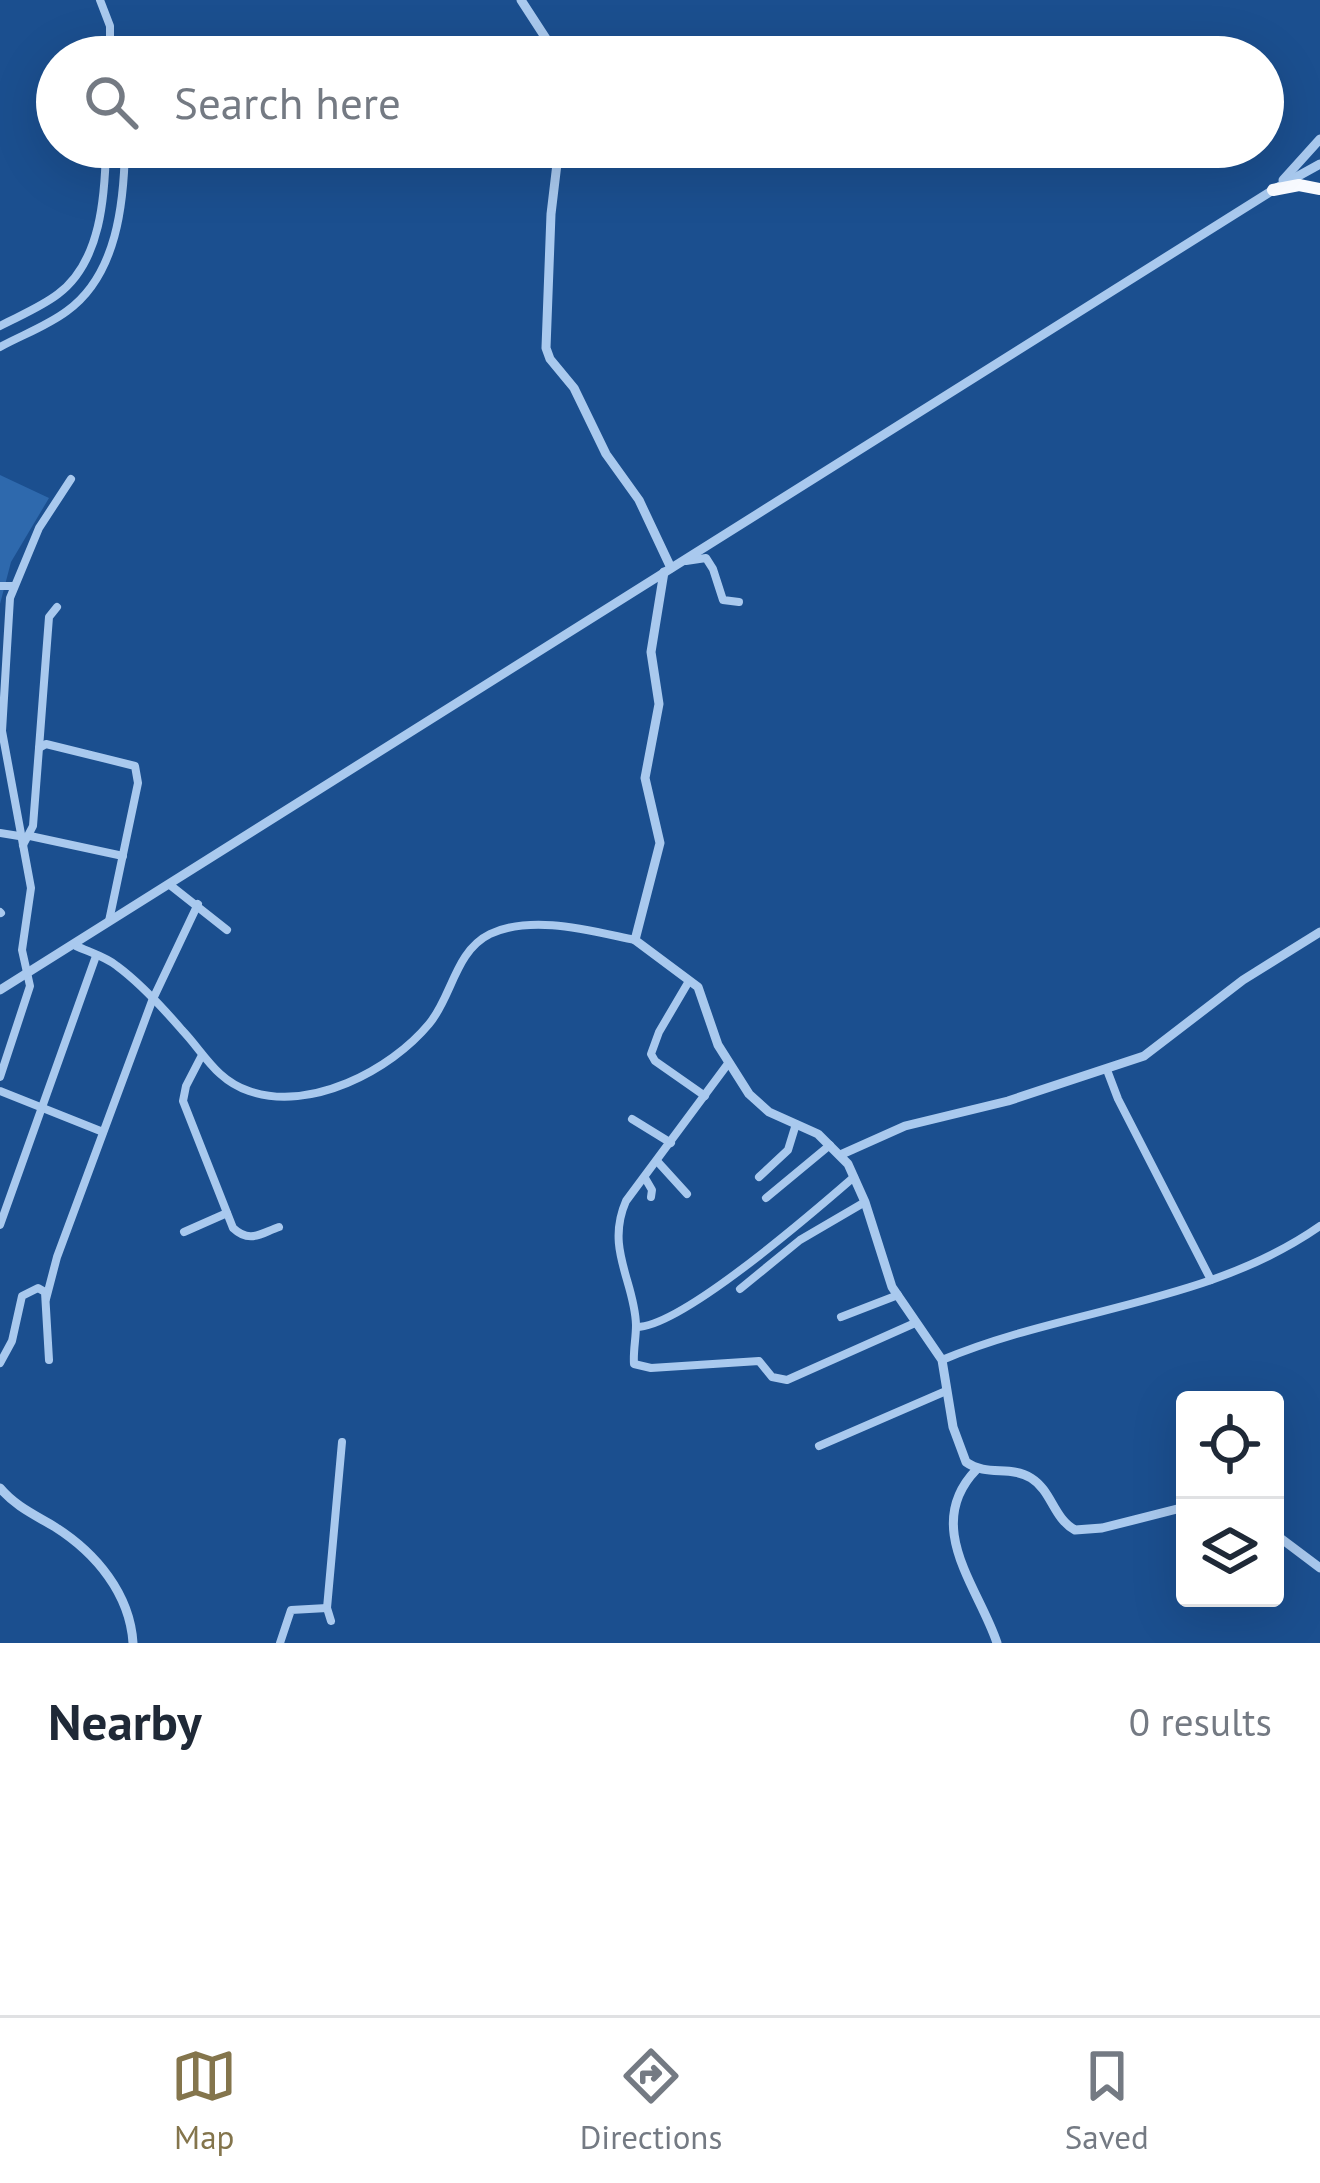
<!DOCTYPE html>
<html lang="en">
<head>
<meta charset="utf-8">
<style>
	body { margin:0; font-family:"PT Sans",sans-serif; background:#f6f6f7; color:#1f2937 }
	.controls { position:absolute; right:36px; bottom:36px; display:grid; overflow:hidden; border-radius:12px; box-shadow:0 12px 48px #0002 }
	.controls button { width:108px; height:108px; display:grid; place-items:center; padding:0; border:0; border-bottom:3px solid #e0e1e3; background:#fff; color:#1f2937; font:60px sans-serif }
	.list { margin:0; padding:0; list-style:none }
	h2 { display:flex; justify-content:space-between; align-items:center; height:156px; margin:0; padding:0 48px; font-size:51px }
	h2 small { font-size:39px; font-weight:400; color:#747a83 }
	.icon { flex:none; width:66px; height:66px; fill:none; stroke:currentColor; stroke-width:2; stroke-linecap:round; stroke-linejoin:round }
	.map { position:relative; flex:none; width:1320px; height:1643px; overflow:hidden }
	.search { position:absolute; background:#fff; box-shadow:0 12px 48px #0002; left:36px; right:36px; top:36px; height:132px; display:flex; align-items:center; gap:30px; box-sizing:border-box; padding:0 42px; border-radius:66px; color:#747a83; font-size:45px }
	.sheet { height:372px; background:#fff }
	nav { display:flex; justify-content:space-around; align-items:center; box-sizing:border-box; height:168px; border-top:3px solid #e0e1e3; background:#fff; font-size:33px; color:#747a83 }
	nav a { display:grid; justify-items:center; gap:6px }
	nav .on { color:#84754c }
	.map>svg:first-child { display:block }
</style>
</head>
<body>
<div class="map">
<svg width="1320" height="1643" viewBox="0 0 1320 1643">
	<rect width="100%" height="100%" fill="#1b4f8f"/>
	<!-- green -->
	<polygon fill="#2e69ad" points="0,475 49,498 11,562 0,604"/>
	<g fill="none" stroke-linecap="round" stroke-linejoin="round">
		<!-- minor -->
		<g stroke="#a9c9ee" stroke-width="8">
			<polyline points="100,0 110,26 110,57"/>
			<path d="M0 326C19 316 41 307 58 294 101 262 105 196 106 147"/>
			<path d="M0 347C22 335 47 326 67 311 117 275 124 203 125 147"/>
			<polyline points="686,561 706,558 713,569 723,600 739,602"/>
			<polyline points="0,586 13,586"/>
			<polyline points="39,748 49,617 57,607"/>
			<polyline points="0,833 19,836"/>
			<polyline points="30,836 123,856"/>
			<polyline points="23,845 33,826 39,748 46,744 135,766 138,783 109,921"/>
			<polyline points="170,885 227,930"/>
			<polyline points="0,912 1,913"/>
			<path d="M76 946C89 952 106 957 117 966 140 983 163 1008 182 1030 204 1053 216 1080 249 1091 310 1112 390 1071 429 1024 452 997 455 951 490 934 533 914 591 931 635 940"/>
			<polyline points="689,981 659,1032 651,1054 655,1061 705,1096"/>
			<path d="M201 1057 186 1086 183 1101 233 1228C250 1244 261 1233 279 1227"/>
			<path d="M727 1065 626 1201C605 1249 635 1282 636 1325 636 1339 633 1351 634 1364L651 1368 759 1361 772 1377 787 1380 915 1323"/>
			<polyline points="1107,1070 1118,1099 1211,1280"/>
			<polyline points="0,1077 30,986 22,950 31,888 2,731 10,598 39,528 71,479"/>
			<polyline points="0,1091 103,1132"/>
			<polyline points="632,1119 671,1143"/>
			<polyline points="657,1161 687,1194"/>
			<polyline points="759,1177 788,1150 796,1124"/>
			<polyline points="645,1178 652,1190 651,1197"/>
			<polyline points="766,1198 830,1145"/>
			<polyline points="0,1225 96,956"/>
			<polyline points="184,1232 227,1213"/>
			<polyline points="740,1289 800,1240 865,1202"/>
			<polyline points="46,1299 57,1257 152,1001 198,904"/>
			<polyline points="841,1317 898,1295"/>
			<path d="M636 1327C681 1328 816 1210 854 1177"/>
			<path d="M942 1360C1065 1308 1209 1304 1320 1226"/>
			<polyline points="0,1363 12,1341 22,1296 38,1288 45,1292 49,1360"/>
			<polyline points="819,1446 946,1391"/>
			<polyline points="331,1621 327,1608 342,1442"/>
			<polyline points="280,1643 291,1610 327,1608"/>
		</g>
		<!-- tertiary -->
		<g stroke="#a9c9ee" stroke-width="9">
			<polyline points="521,0 558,57"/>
			<polyline points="559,147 551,214 546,348 550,359 574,388 606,454 639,500 671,568"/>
			<polyline points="1283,180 1320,139"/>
			<path d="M664 572 651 652 659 704 645 778 660 843 635 940 698 987 718 1045 749 1094 769 1112 818 1134 848 1164 865 1202 892 1287 942 1360 953 1427 966 1462C987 1477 1010 1465 1031 1478 1052 1491 1053 1518 1075 1530L1102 1528 1185 1507"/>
			<polyline points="0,990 1273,190 1320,164"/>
			<polyline points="840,1155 905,1126 1008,1101 1144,1056 1243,980 1320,932"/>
			<path d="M976 1470C922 1526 979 1588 997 1643"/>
			<path d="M0 1488C15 1506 35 1515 55 1527 96 1553 130 1594 133 1643"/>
			<polyline points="1275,1534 1320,1568"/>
		</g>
		<!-- trunk -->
		<polyline stroke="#f8faff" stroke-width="12" points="1273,190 1299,185 1320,189"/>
	</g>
</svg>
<div class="controls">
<button><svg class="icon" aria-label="locate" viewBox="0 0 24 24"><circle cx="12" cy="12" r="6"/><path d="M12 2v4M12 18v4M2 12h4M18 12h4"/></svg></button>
<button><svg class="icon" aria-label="layers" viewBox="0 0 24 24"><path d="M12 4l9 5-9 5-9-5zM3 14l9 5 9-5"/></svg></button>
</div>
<div class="search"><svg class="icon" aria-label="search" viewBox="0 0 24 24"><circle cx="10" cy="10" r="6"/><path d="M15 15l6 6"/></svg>Search here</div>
</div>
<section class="sheet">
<h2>Nearby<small>0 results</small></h2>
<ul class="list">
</ul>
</section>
<nav>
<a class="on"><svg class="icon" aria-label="map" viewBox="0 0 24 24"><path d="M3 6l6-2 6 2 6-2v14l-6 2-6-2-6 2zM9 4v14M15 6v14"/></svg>Map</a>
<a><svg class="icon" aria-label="directions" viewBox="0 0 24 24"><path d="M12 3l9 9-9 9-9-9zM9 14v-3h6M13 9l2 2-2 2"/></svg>Directions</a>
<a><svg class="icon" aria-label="saved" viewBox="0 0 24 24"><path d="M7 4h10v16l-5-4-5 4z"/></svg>Saved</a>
</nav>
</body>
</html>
